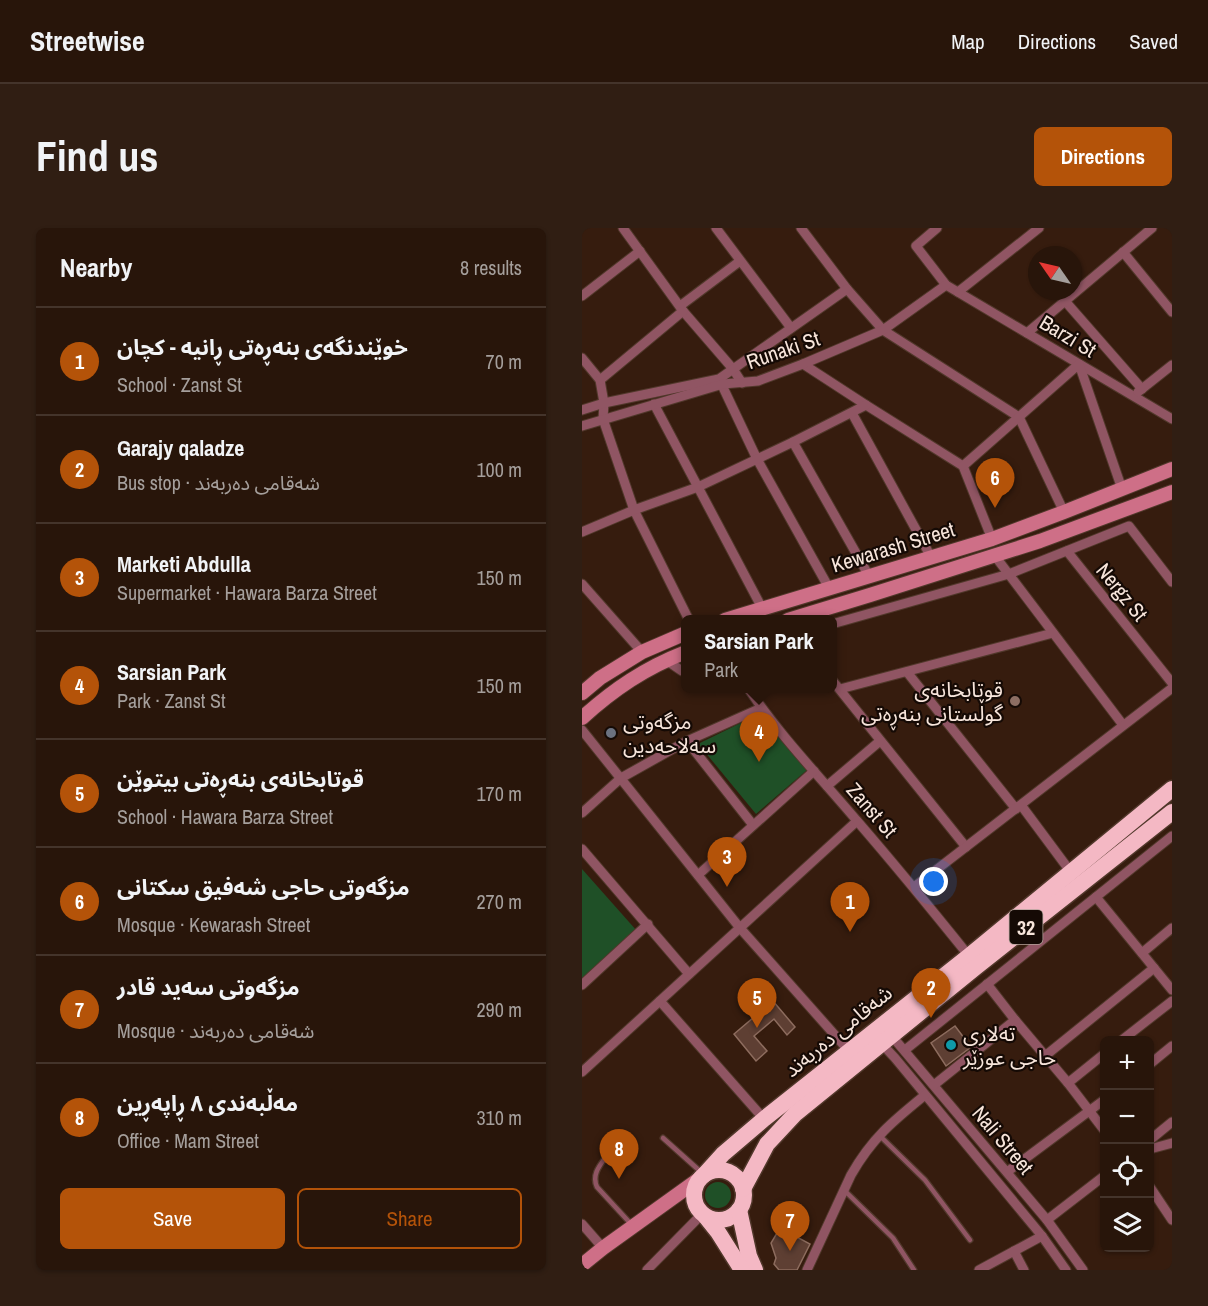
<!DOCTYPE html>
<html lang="en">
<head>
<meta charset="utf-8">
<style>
	body { margin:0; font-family:"Archivo Narrow","Noto Sans Arabic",sans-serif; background:#301e13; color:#f1f3f6 }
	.controls { position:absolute; right:18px; bottom:18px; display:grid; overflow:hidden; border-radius:9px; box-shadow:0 2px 4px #0004 }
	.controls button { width:54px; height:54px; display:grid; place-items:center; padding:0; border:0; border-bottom:2px solid #44342b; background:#28150a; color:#f1f3f6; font:30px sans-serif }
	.compass { position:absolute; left:446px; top:18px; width:54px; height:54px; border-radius:50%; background:#28150a; box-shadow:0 2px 4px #0004; rotate:304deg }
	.you { position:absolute; left:352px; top:654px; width:21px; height:21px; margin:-15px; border:4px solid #fff; border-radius:50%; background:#1a73e8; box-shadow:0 0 0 9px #1a73e833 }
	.badge { display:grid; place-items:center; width:39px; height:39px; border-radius:50%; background:#b45309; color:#fff; font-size:20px; font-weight:700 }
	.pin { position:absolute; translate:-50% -50px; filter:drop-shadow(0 2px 3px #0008) }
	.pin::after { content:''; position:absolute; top:32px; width:21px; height:18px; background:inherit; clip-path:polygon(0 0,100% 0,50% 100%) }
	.popup { position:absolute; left:99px; top:387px; width:156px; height:78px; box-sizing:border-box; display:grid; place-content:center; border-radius:9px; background:#28150a; filter:drop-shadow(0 2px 4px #0005); font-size:20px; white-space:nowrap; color:#a59f9c }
	.popup b { font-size:22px; color:#f1f3f6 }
	.popup::after { content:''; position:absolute; left:50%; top:100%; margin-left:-12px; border:12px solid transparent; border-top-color:#28150a }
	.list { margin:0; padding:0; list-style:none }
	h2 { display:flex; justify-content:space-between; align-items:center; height:78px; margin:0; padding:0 24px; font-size:26px }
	h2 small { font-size:20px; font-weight:400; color:#a59f9c }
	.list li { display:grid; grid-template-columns:39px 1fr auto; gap:18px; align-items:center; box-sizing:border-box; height:108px; padding:0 24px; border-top:2px solid #44342b }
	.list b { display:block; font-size:22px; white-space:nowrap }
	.list p { margin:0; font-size:20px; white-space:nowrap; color:#a59f9c }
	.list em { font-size:20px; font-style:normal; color:#a59f9c }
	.actions { display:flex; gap:12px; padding:18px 24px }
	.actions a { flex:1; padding:14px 0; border:2px solid #b45309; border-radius:9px; text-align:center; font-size:21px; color:#b45309 }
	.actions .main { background:#b45309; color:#fff }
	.icon { flex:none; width:33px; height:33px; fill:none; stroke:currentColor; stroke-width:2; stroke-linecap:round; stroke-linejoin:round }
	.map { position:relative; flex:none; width:590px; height:1042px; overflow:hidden; border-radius:9px }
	header { display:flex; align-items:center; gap:36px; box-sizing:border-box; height:84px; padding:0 30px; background:#28150a; border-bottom:2px solid #44342b }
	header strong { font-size:28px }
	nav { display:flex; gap:33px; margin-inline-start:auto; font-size:21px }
	.intro { display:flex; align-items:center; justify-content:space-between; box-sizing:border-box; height:144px; padding:0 36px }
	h1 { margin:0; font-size:42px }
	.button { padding:15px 27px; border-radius:9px; background:#b45309; color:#fff; font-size:21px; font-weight:700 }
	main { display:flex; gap:36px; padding:0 36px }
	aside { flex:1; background:#28150a; border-radius:9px; box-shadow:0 2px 4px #0004 }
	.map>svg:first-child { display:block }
</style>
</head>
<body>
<header>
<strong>Streetwise</strong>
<nav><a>Map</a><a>Directions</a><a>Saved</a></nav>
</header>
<div class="intro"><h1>Find us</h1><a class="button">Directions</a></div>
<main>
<aside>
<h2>Nearby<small>8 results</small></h2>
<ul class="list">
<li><span class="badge">1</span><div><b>خوێندنگەی بنەڕەتی ڕانیە - کچان</b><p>School · Zanst St</p></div><em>70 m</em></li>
<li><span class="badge">2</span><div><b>Garajy qaladze</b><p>Bus stop · شەقامی دەربەند</p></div><em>100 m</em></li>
<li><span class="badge">3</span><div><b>Marketi Abdulla</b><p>Supermarket · Hawara Barza Street</p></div><em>150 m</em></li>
<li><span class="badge">4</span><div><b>Sarsian Park</b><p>Park · Zanst St</p></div><em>150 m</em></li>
<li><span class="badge">5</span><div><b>قوتابخانەی بنەڕەتی بیتوێن</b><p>School · Hawara Barza Street</p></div><em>170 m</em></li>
<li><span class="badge">6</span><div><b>مزگەوتی حاجی شەفیق سکتانی</b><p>Mosque · Kewarash Street</p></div><em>270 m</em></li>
<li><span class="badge">7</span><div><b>مزگەوتی سەید قادر</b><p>Mosque · شەقامی دەربەند</p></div><em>290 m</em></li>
<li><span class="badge">8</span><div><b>مەڵبەندی ٨ ڕاپەڕین</b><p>Office · Mam Street</p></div><em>310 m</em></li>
</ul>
<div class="actions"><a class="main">Save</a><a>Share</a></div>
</aside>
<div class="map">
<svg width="590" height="1042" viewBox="0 0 590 1042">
	<rect width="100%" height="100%" fill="#361c0e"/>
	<!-- green -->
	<g fill="#1f5027">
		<polygon points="177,486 180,487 225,542 174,586 118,518 118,515 122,513"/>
		<polygon points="0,641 55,703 0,752"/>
		<circle cx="136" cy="967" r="13"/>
	</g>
	<!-- building -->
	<g fill="#5e3f33" stroke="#8d6c5e" stroke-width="1.5">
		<polygon points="191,773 213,799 205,807 192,791 172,808 185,823 174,833 152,806"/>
		<polygon points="373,798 389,819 364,838 349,815"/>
		<polygon points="198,1000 228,1016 215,1042 197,1042 192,1036 194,1030 189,1015"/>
	</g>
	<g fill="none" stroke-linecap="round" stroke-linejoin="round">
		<!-- lane casing -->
		<g stroke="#51382b" stroke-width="7">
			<g id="lane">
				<polyline points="297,907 343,952 388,1012"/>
				<polyline points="81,910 119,944"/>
				<path d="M26 926C19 936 9 946 15 959L49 996"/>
				<polyline points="262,962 311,1010 332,1042"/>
			</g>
		</g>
		<!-- street casing -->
		<g stroke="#51382b" stroke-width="11">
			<g id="street">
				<polyline points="41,0 101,83 151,141 160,155"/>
				<polyline points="134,0 209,100"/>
				<polyline points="219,0 265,61 301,102 437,189 482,284"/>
				<polyline points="355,0 334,18 364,57 590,191"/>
				<polyline points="541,24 590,84"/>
				<polyline points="376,64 457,0"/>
				<polyline points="0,68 58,23"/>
				<polyline points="483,73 560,161"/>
				<polyline points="98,78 158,33"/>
				<polyline points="445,105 570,0"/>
				<polyline points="0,130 18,152 22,175 21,191 52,282 107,392"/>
				<polyline points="221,136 284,177 381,238 410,311"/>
				<polyline points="18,152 101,83"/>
				<polyline points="138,153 175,231 247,360"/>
				<polyline points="556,164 590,137"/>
				<polyline points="72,176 180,380"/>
				<polyline points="0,182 22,175 137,151 265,61"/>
				<polyline points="270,185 349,329"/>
				<polyline points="0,198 141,156 176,153 221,136 301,102 364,57"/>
				<polyline points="211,214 287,348"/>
				<polyline points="381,238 497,136 540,261"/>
				<polyline points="0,304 52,282 116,259 211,214 284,177"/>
				<polyline points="485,323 590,455"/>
				<polyline points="413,328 541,497"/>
				<polyline points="0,356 60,424"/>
				<polyline points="250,396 427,346 547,298 590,354"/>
				<polyline points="84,432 100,443 104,442"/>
				<polyline points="325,444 434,581"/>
				<polyline points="250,452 384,619"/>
				<path d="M166 460C198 508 239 550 276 594 314 638 350 682 387 728"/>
				<polyline points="258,461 471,405"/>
				<polyline points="0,502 158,700 267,823"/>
				<polyline points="105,513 171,597"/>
				<polyline points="245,558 298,513"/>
				<polyline points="439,577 488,643"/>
				<polyline points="0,585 39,550 105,513 179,480"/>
				<polyline points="0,621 107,746"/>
				<polyline points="116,647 232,543"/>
				<polyline points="332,659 590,460"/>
				<polyline points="514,669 590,762"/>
				<polyline points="560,725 590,700"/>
				<polyline points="405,756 433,792 486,855 522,902"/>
				<polyline points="0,757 66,696"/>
				<polyline points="78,773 182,891"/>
				<polyline points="309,807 465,992 501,1042"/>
				<polyline points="540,812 590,773"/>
				<polyline points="299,815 313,830 460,1008 484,1042"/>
				<polyline points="323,822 590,608"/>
				<polyline points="463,828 572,740"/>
				<polyline points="568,836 590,818"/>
				<polyline points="0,844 275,593"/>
				<polyline points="486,855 522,826"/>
				<polyline points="352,857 433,792"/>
				<polyline points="568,912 590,894"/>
				<polyline points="568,921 590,915"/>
				<polyline points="425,944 522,872"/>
				<polyline points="568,959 590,992"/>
				<polyline points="465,992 522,948"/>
				<polyline points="0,996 21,1020"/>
				<polyline points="432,1023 442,1042"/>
				<polyline points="65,1042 120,986"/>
				<path d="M225 1042 269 947C290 910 311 893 343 867"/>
				<polyline points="397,1042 460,1008"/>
			</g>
		</g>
		<!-- secondary casing -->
		<g stroke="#51382b" stroke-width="16">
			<g id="secondary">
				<polyline points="143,392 410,311 482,284 590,241"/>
				<polyline points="206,392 288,367 458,313 590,264"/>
				<polyline points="0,465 18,450 60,424 104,405"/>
				<path d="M0 490C32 461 63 440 104 424"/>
				<polyline points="0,1037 21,1020 117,951"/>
			</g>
		</g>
		<!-- highway casing -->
		<g stroke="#51382b" stroke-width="19">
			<g id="highway">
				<circle cx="137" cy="967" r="25"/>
				<polyline points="122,947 141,926 182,891 387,728 590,561"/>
				<polyline points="161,961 185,916 213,886 394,739 590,584"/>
				<polyline points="157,982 167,1028 173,1042"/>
				<polyline points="124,989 136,1004 160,1042"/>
			</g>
		</g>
		<!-- lane -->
		<use href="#lane" stroke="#905563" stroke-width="4.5"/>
		<!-- street -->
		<use href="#street" stroke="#905563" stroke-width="9"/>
		<!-- secondary -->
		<use href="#secondary" stroke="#ce6f87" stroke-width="14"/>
		<!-- highway -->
		<use href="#highway" stroke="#f4b8c4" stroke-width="16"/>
	</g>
	<!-- markers -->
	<circle fill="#8d6e63" stroke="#150a05" stroke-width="2" cx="433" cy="473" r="6"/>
	<circle fill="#6b7280" stroke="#150a05" stroke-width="2" cx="29" cy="505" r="6"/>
	<circle fill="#0f9aa8" stroke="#150a05" stroke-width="2" cx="369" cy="817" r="6"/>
	<g text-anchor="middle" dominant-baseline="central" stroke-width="4.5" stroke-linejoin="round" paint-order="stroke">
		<!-- shield labels -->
		<rect fill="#150a05" stroke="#b3a39b" stroke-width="1.5" x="427.5" y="682" width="33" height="34" rx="4.5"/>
		<g font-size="20" font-weight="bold" fill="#f7e5db">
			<text x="444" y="699">32</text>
		</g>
		<!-- street labels -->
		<g font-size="21" fill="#f7e5db" stroke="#150a05">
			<text transform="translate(486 108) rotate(31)">Barzi St</text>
			<text transform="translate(201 122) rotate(-19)">Runaki St</text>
			<text transform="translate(311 319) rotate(-17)">Kewarash Street</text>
			<text transform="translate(540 364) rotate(51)">Nergz St</text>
			<text transform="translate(290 582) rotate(49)">Zanst St</text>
			<text transform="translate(256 803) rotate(-39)">شەقامی دەربەند</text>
			<text transform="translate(421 912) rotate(50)">Nali Street</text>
		</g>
		<!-- poi labels -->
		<g font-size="21" fill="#f7e5db" stroke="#150a05" text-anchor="start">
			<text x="421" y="461" text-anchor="end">قوتابخانه‌ی<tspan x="421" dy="24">گوڵستانی بنه‌ڕه‌تی</tspan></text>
			<text x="41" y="493">مزگەوتی<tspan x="41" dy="24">سەلاحەدین</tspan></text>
			<text x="381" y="805">تەلاری<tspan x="381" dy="24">حاجی عوزێر</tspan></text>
		</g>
	</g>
</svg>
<div class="controls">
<button>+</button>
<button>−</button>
<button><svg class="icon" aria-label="locate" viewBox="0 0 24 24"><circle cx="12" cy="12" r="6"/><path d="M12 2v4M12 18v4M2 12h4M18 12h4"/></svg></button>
<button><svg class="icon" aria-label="layers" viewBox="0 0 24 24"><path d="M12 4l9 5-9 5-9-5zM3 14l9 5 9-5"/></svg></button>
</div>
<svg class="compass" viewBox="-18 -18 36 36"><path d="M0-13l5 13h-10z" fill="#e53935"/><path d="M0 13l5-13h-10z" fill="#a59f9c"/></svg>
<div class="you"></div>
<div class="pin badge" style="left:268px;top:704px">1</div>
<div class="pin badge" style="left:349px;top:790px">2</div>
<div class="pin badge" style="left:145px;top:659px">3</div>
<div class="pin badge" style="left:177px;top:534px">4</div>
<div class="popup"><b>Sarsian Park</b>Park</div>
<div class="pin badge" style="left:175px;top:800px">5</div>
<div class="pin badge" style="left:413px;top:280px">6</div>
<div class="pin badge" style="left:208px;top:1023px">7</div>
<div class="pin badge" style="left:37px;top:951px">8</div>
</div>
</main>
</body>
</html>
